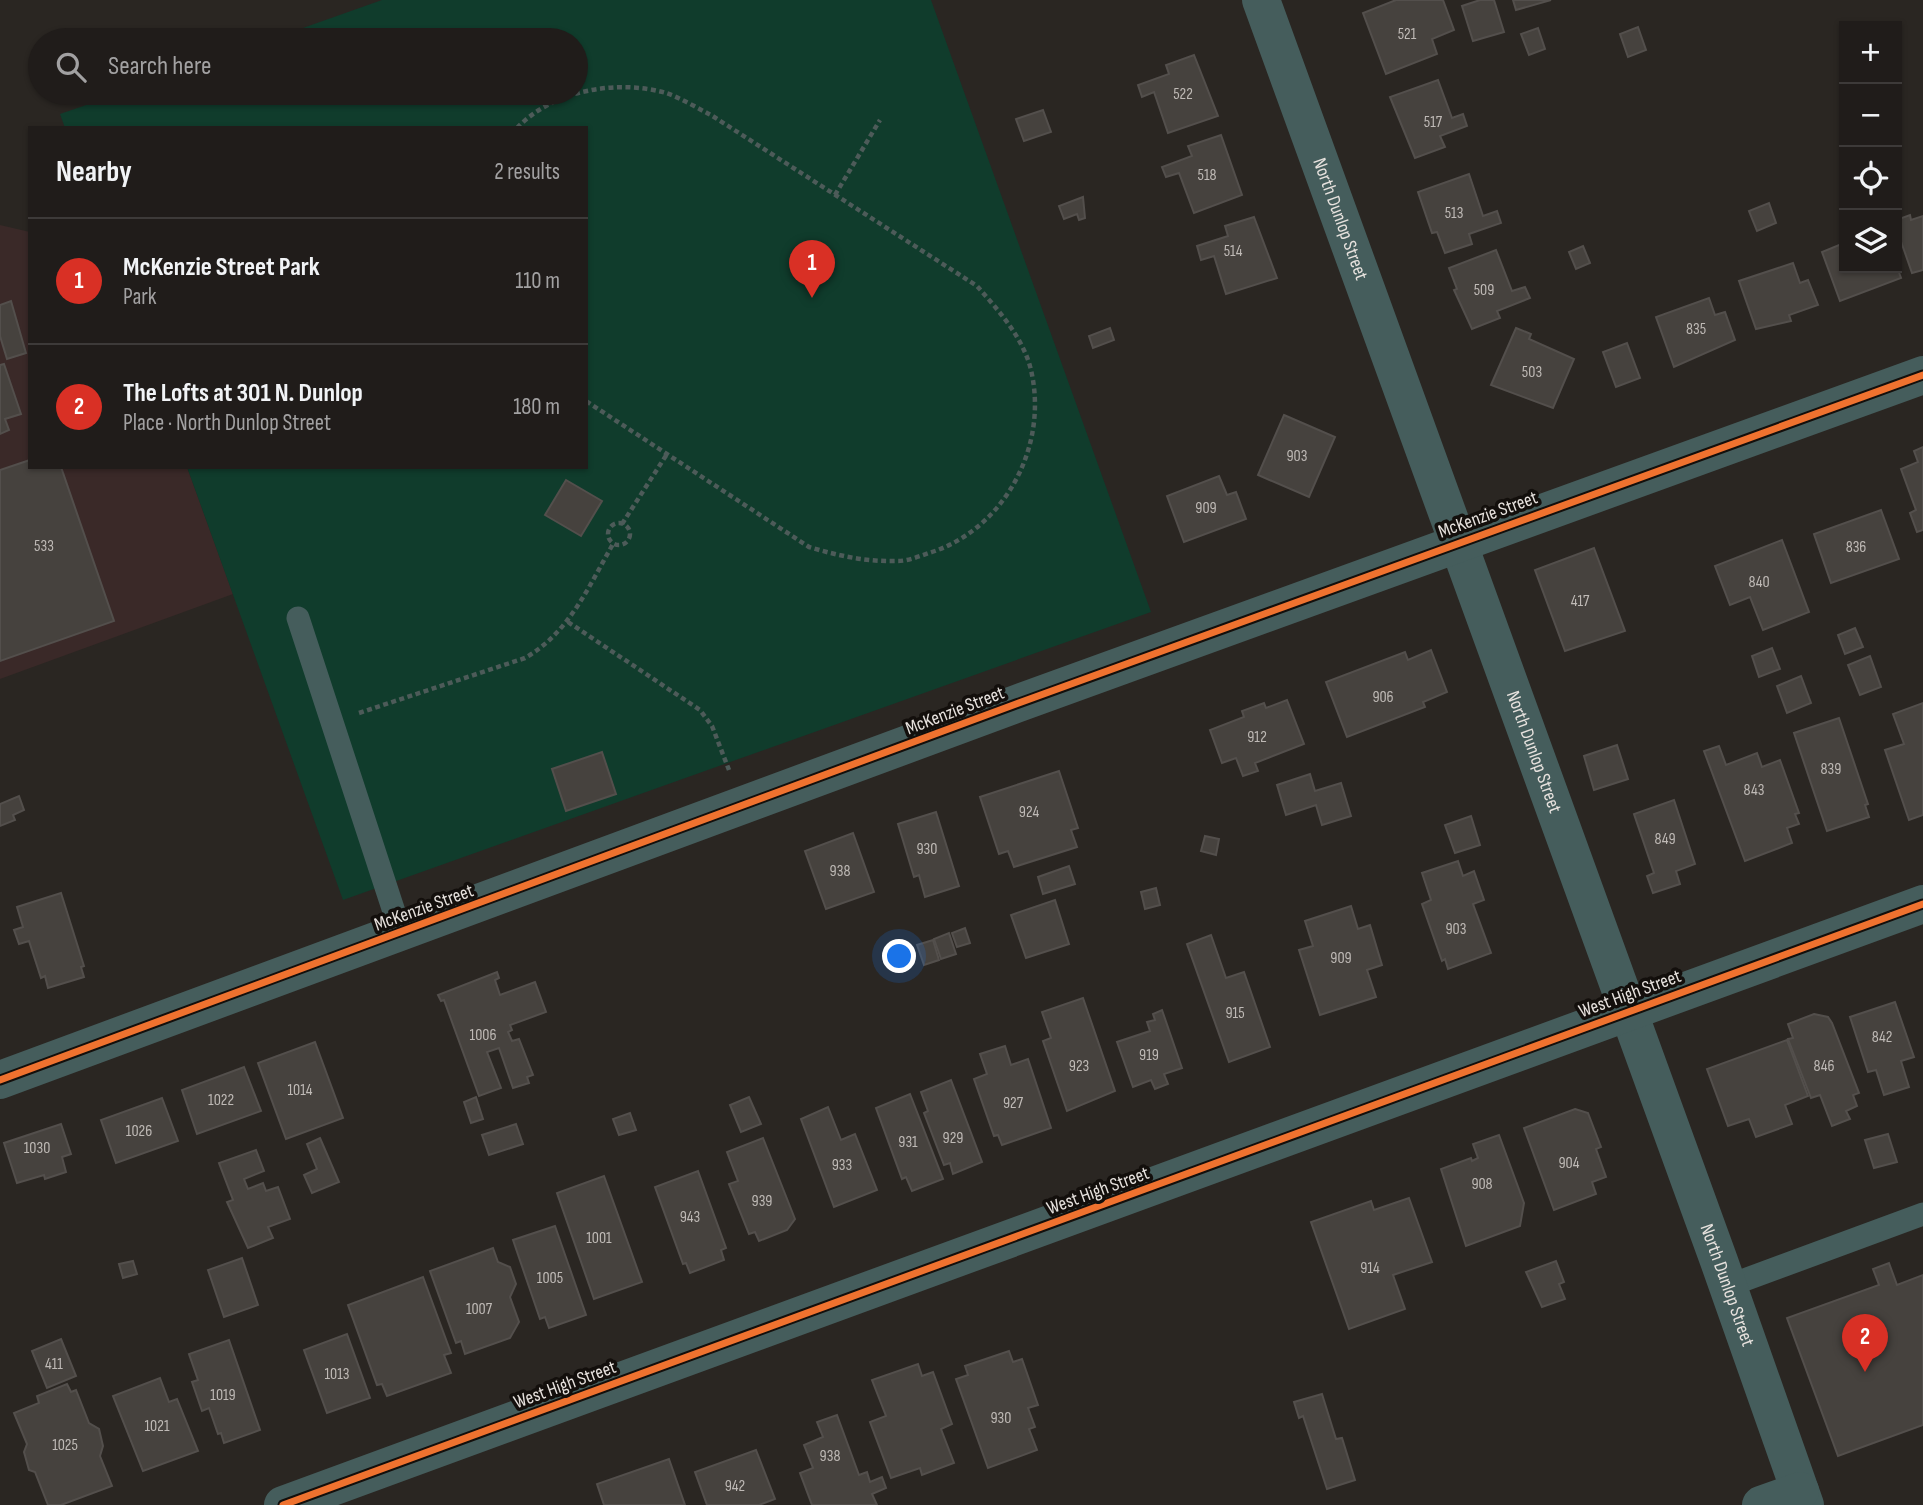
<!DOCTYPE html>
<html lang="en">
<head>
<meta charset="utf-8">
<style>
	body { margin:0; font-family:"Sofia Sans Condensed",sans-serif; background:#2d2927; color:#f1f3f6 }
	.controls { position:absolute; right:21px; top:21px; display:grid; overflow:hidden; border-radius:0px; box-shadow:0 2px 5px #0004 }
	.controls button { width:63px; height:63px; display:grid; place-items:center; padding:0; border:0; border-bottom:2px solid #3d3a39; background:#201c1a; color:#f1f3f6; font:35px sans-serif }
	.you { position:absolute; left:900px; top:957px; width:24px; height:24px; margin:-18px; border:5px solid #fff; border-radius:50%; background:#1a73e8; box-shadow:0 0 0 10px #1a73e833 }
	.badge { display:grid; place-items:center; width:46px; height:46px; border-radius:50%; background:#d93025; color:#fff; font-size:23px; font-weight:700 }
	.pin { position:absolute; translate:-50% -58px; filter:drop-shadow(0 2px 4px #0008) }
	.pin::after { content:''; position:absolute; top:37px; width:24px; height:21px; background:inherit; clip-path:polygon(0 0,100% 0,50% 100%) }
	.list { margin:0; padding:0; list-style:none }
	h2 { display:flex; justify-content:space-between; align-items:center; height:91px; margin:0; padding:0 28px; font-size:30px }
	h2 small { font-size:23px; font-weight:400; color:#a2a1a2 }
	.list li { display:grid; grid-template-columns:46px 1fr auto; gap:21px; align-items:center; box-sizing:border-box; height:126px; padding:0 28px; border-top:2px solid #3d3a39 }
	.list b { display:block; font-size:26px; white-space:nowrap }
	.list p { margin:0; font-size:23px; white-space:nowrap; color:#a2a1a2 }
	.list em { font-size:23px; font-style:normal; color:#a2a1a2 }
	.icon { flex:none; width:38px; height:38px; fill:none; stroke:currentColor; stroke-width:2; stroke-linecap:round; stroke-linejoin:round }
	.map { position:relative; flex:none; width:1923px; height:1505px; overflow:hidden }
	.search { position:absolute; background:#201c1a; box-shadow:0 2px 5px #0004; left:28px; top:28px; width:560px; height:77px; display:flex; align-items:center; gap:18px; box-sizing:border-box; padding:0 24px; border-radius:38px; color:#a2a1a2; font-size:26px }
	.panel { position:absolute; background:#201c1a; box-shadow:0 2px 5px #0004; left:28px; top:126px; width:560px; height:343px; border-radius:0px }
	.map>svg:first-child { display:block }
</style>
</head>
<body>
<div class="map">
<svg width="1923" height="1505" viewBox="0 0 1923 1505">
	<rect width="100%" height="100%" fill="#2a2622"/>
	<!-- industrial -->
	<polygon fill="#3a2928" points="0,225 30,232 30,467 187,467 233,594 0,679"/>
	<!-- green -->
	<polygon fill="#103c2c" points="382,0 931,0 1151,612 343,900 187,467 586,467 586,128 65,128 60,114 121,93 576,93 576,40 269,40"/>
	<!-- building -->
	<g fill="#46423e" stroke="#534f4c" stroke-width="2">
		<polygon points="1396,0 1443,0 1454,30 1432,39 1437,54 1386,74 1363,13"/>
		<polygon points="1480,0 1494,0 1504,32 1473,41 1462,6"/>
		<polygon points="1513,0 1551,0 1516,10"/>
		<polygon points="1638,27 1646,50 1628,57 1620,34"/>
		<polygon points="1538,28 1545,49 1529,55 1521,34"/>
		<polygon points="1194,55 1218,116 1168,133 1154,92 1142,97 1138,85 1169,74 1166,65"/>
		<polygon points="1438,80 1452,118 1463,114 1467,126 1440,136 1445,147 1415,158 1390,97"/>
		<polygon points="1043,110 1051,132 1024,141 1016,119"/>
		<polygon points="1221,135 1242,195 1194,213 1179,173 1166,177 1162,167 1192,156 1188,146"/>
		<polygon points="1469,174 1483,216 1497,211 1501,223 1469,234 1472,244 1445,253 1437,232 1432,233 1418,192"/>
		<polygon points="1083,197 1085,218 1079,220 1077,214 1064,219 1059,206"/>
		<polygon points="1769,203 1776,223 1757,231 1749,211"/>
		<polygon points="1910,215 1911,220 1923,216 1923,270 1912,273 1897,230 1897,225 1901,223 1899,219"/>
		<polygon points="1254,217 1277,278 1226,294 1214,256 1201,260 1197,246 1228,236 1225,226"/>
		<polygon points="1844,243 1844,268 1897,267 1901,278 1840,301 1822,252"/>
		<polygon points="1583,246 1590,263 1576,269 1569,252"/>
		<polygon points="1496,250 1512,291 1525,287 1530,298 1497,311 1500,318 1472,329 1454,290 1457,289 1449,268"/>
		<polygon points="1793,263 1800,283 1808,280 1818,305 1789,315 1791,321 1756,329 1739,281"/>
		<polygon points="1709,298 1715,315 1725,312 1735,340 1674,367 1656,317"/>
		<polygon points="11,301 26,353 7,359 0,336 0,305"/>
		<polygon points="1110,328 1114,340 1093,348 1089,336"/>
		<polygon points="1516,328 1531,334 1529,339 1574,359 1553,408 1491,385"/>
		<polygon points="1627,343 1640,378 1616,387 1603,352"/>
		<polygon points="4,364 21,414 5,419 9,430 0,434 0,365"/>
		<polygon points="1284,415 1335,437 1309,497 1258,475"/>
		<polygon points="1923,447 1923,530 1917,532 1910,513 1916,510 1901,469 1918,462 1914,451"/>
		<polygon points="30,460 30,467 61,467 114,621 0,661 0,470"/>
		<polygon points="1219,476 1227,495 1236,492 1246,519 1184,542 1167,496"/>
		<polygon points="566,480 602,501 581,536 545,515"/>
		<polygon points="1881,510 1899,559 1831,583 1814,534"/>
		<polygon points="1782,540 1809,612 1763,630 1750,597 1730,605 1715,566"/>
		<polygon points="1594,548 1625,631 1565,651 1535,570"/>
		<polygon points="1855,628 1863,647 1845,654 1838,635"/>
		<polygon points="1772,648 1780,669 1759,677 1752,656"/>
		<polygon points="1431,650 1447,692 1423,702 1425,707 1347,737 1326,682 1405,652 1408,660"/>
		<polygon points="1870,656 1881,687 1860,695 1848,665"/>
		<polygon points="1801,676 1811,703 1787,713 1777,686"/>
		<polygon points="1287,700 1304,744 1255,763 1258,771 1243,776 1236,758 1222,763 1210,730 1244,717 1242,711 1264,703 1266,708"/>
		<polygon points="1923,703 1923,815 1909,820 1885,750 1904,744 1893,714"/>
		<polygon points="1839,718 1868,804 1865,805 1869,817 1827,831 1794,733"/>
		<polygon points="1617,745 1628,779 1594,790 1584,756"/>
		<polygon points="1719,746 1726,765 1757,753 1762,767 1780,760 1799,813 1795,814 1799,824 1787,828 1792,843 1745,861 1704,751"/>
		<polygon points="602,752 616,794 566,811 552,769"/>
		<polygon points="1059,771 1078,828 1071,830 1077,847 1014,867 1008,851 999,854 980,797"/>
		<polygon points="1310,774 1315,791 1341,783 1351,816 1322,825 1316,805 1286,815 1277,785"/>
		<polygon points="19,796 24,810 13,815 15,820 0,826 0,804"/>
		<polygon points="1674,800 1695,864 1676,871 1680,884 1653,893 1647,876 1654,873 1634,814"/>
		<polygon points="936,812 959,886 925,897 919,875 914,877 898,824"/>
		<polygon points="1471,816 1480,845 1455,853 1445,825"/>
		<polygon points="853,833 874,892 826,909 805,851"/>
		<polygon points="1205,836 1219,839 1216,855 1201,851"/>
		<polygon points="1458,861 1463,876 1474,871 1484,900 1473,904 1491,953 1448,969 1445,959 1442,961 1422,904 1431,900 1422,873"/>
		<polygon points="1069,866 1075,884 1043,894 1038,877"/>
		<polygon points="1156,888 1160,905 1145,909 1141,892"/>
		<polygon points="61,893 84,966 81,967 84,977 48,988 45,976 41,978 29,941 19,944 14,930 23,927 17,907"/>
		<polygon points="1055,900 1069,944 1026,958 1011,915"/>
		<polygon points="1351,906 1358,929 1370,925 1382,965 1367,970 1376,997 1320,1015 1299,950 1313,946 1305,921"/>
		<polygon points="965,928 970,943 957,947 952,933"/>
		<polygon points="949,933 956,954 941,959 934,939"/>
		<polygon points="1211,935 1226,978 1244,972 1270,1047 1229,1062 1187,944"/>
		<polygon points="933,940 939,960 924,965 917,945"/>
		<polygon points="497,972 499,978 495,980 500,995 535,982 546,1012 510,1025 512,1030 508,1032 512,1041 519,1039 533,1075 527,1077 529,1083 513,1088 499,1048 487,1052 501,1088 479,1096 444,1000 441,1001 438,995"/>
		<polygon points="1083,998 1115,1091 1067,1111 1043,1041 1051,1038 1042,1012"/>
		<polygon points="1895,1002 1914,1057 1901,1061 1909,1087 1884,1095 1876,1070 1868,1072 1850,1017"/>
		<polygon points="1162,1010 1182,1068 1164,1074 1168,1084 1155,1089 1151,1080 1133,1087 1117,1042 1150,1031 1147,1022 1155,1020 1153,1014"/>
		<polygon points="1814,1014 1828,1017 1832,1023 1859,1093 1853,1095 1857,1106 1846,1111 1850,1119 1832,1126 1820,1095 1811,1098 1788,1039 1793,1038 1788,1024"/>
		<polygon points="1787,1040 1808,1096 1785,1105 1792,1124 1756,1137 1749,1119 1728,1126 1707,1069"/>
		<polygon points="315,1042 343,1118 286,1139 258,1063"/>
		<polygon points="1005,1046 1011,1065 1028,1059 1051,1128 1002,1145 998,1135 994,1136 974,1079 987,1074 980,1054"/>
		<polygon points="244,1067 261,1111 197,1134 182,1090"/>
		<polygon points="951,1080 982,1162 953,1174 950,1163 944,1165 924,1113 928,1111 921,1092"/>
		<polygon points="910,1094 943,1179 912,1191 906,1177 902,1179 876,1108"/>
		<polygon points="476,1097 483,1119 471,1123 464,1102"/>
		<polygon points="749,1097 761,1124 741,1132 730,1105"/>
		<polygon points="162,1098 178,1141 116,1163 101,1120"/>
		<polygon points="828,1107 841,1140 855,1134 877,1190 834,1207 801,1119"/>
		<polygon points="1575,1109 1588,1113 1601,1147 1596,1149 1606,1177 1592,1182 1596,1194 1554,1210 1524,1128"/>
		<polygon points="630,1113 636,1130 619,1135 613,1119"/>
		<polygon points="61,1124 71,1154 62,1157 66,1172 45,1179 44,1175 17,1183 4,1143"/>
		<polygon points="516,1124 523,1144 489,1155 482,1135"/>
		<polygon points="1888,1134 1897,1162 1874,1168 1865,1140"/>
		<polygon points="1499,1135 1524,1203 1520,1226 1466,1246 1441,1169 1471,1158 1472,1161 1478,1158 1473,1144"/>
		<polygon points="320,1138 339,1182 312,1193 304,1175 317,1169 307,1144"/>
		<polygon points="763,1138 795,1219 787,1230 759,1241 755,1232 749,1234 729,1184 738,1181 727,1152"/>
		<polygon points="256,1150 264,1171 244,1179 248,1189 263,1183 266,1191 278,1187 290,1219 268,1227 273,1238 248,1248 227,1202 233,1200 219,1163"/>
		<polygon points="698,1171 726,1248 721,1250 724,1260 690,1273 686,1263 683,1264 655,1187"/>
		<polygon points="604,1176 642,1282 594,1299 557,1193"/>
		<polygon points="1409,1198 1432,1262 1393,1275 1405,1309 1349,1329 1311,1222 1371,1201 1374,1210"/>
		<polygon points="555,1226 586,1315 549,1328 545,1317 540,1319 513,1240"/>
		<polygon points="493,1248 498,1262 510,1267 516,1284 510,1297 519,1322 510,1338 465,1354 461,1341 456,1343 430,1271"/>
		<polygon points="242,1258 258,1305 224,1317 208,1270"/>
		<polygon points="133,1261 137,1274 123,1278 119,1264"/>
		<polygon points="1556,1261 1564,1282 1559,1284 1565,1299 1542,1307 1526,1272"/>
		<polygon points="1889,1263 1897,1285 1923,1275 1923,1425 1838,1456 1787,1318 1879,1285 1873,1269"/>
		<polygon points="423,1277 451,1353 444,1355 451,1373 387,1396 382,1384 377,1385 348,1305"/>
		<polygon points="347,1334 370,1398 327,1413 304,1350"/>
		<polygon points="61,1339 76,1376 47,1388 32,1351"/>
		<polygon points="229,1340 260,1430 224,1443 221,1433 218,1434 209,1408 202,1411 192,1382 198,1380 189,1354"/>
		<polygon points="1009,1351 1013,1362 1022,1359 1038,1405 1028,1408 1035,1427 1029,1429 1037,1450 988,1468 956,1379 968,1375 965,1366"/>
		<polygon points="918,1364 922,1376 933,1372 952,1424 941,1429 954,1463 922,1475 920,1468 891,1478 870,1422 886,1416 872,1380"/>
		<polygon points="160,1378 169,1402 177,1399 198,1451 143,1471 113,1396"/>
		<polygon points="67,1384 71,1392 76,1390 89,1423 99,1429 103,1446 100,1456 112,1486 61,1505 48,1505 35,1472 29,1470 24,1452 27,1444 14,1413 39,1403 37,1396"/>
		<polygon points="1322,1394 1336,1439 1342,1438 1355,1480 1327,1489 1303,1416 1299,1418 1294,1402"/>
		<polygon points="837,1415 859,1475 867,1472 870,1482 882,1477 886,1488 872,1494 877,1505 812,1505 800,1473 813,1468 804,1445 823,1437 817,1422"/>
		<polygon points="756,1450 775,1499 759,1505 707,1505 695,1472"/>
		<polygon points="669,1459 685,1505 604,1505 597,1484"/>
	</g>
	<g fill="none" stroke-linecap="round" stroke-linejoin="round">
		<!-- path -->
		<g stroke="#4d5b59" stroke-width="4.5" stroke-dasharray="5 3.5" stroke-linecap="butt">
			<path d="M517 128C553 90 617 79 666 93 681 98 697 108 711 115L977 286C998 310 1023 337 1031 370 1049 447 1004 530 929 553 920 556 908 561 898 561 867 562 839 556 809 547L586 401"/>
			<polyline points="835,195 880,120"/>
			<circle cx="619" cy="534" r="11"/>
			<polyline points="622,524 667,454"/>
			<polyline points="568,622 700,710 712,726 729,770"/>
			<path d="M359 713 525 658C569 633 589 586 613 544"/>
		</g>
		<!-- lane -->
		<g stroke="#455d5c" stroke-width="23">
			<polyline points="298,618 401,933"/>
			<polyline points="1728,1286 1923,1214"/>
		</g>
		<!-- street -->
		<g stroke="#455d5c" stroke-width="38">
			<path id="s1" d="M1261 0 1719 1261 1805 1505"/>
			<polyline points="0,1080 1016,704 1923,375"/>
			<polyline points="283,1505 1923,904"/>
			<polyline points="1761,1505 1800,1491"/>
		</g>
		<!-- cycleway casing -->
		<g stroke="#130f0c" stroke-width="11">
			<g id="cycleway">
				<polyline points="0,1080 1016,704 1923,375"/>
				<polyline points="283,1505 1923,904"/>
			</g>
		</g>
		<!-- cycleway -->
		<use href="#cycleway" stroke="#ef722f" stroke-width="7"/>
	</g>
	<g text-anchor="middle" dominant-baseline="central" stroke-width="7" stroke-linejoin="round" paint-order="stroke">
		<!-- number labels -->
		<g font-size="16" fill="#bfbab6">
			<text x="1407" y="34">521</text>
			<text x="1183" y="94">522</text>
			<text x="1433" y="122">517</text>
			<text x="1207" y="175">518</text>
			<text x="1454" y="213">513</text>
			<text x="1233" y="251">514</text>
			<text x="1484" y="290">509</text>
			<text x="1696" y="329">835</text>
			<text x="1532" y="372">503</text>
			<text x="1297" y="456">903</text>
			<text x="1206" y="508">909</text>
			<text x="44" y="546">533</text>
			<text x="1856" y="547">836</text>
			<text x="1759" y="582">840</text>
			<text x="1580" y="601">417</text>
			<text x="1383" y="697">906</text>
			<text x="1257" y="737">912</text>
			<text x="1831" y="769">839</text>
			<text x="1754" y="790">843</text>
			<text x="1029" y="812">924</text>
			<text x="1665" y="839">849</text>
			<text x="927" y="849">930</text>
			<text x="840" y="871">938</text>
			<text x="1456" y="929">903</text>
			<text x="1341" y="958">909</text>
			<text x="1235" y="1013">915</text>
			<text x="483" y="1035">1006</text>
			<text x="1882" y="1037">842</text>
			<text x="1149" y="1055">919</text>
			<text x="1079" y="1066">923</text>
			<text x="1824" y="1066">846</text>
			<text x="300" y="1090">1014</text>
			<text x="221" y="1100">1022</text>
			<text x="1013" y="1103">927</text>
			<text x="139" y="1131">1026</text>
			<text x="953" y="1138">929</text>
			<text x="908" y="1142">931</text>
			<text x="37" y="1148">1030</text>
			<text x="1569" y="1163">904</text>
			<text x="842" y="1165">933</text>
			<text x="1482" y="1184">908</text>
			<text x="762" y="1201">939</text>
			<text x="690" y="1217">943</text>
			<text x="599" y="1238">1001</text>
			<text x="1370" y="1268">914</text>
			<text x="550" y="1278">1005</text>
			<text x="479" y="1309">1007</text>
			<text x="54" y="1364">411</text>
			<text x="337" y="1374">1013</text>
			<text x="223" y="1395">1019</text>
			<text x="1001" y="1418">930</text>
			<text x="157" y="1426">1021</text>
			<text x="65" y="1445">1025</text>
			<text x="830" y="1456">938</text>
			<text x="735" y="1486">942</text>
		</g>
		<!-- street labels -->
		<g font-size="19" fill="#e7e2de" stroke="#130f0c">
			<text stroke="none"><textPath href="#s1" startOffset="233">North Dunlop Street</textPath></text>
			<text transform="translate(1488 515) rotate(-20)">McKenzie Street</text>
			<text transform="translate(955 711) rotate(-21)">McKenzie Street</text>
			<text stroke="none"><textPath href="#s1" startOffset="800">North Dunlop Street</textPath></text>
			<text transform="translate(424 908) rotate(-20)">McKenzie Street</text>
			<text transform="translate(1630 994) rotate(-20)">West High Street</text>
			<text transform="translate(1098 1191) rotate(-20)">West High Street</text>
			<text stroke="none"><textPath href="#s1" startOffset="1367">North Dunlop Street</textPath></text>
			<text transform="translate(565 1385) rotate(-20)">West High Street</text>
		</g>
	</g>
</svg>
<div class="controls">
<button>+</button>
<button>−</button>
<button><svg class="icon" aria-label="locate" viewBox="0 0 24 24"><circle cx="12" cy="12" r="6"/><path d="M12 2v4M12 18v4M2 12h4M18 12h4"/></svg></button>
<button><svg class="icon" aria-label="layers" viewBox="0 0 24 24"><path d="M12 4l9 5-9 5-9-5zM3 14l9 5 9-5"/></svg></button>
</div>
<div class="you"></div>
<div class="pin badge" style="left:812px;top:298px">1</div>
<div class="pin badge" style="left:1865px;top:1372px">2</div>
<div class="search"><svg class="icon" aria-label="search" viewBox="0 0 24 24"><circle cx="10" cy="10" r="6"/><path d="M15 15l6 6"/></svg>Search here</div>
<section class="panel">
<h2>Nearby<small>2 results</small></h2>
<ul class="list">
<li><span class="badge">1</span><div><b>McKenzie Street Park</b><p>Park</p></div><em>110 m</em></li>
<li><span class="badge">2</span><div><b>The Lofts at 301 N. Dunlop</b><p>Place · North Dunlop Street</p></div><em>180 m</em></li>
</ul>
</section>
</div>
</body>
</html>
